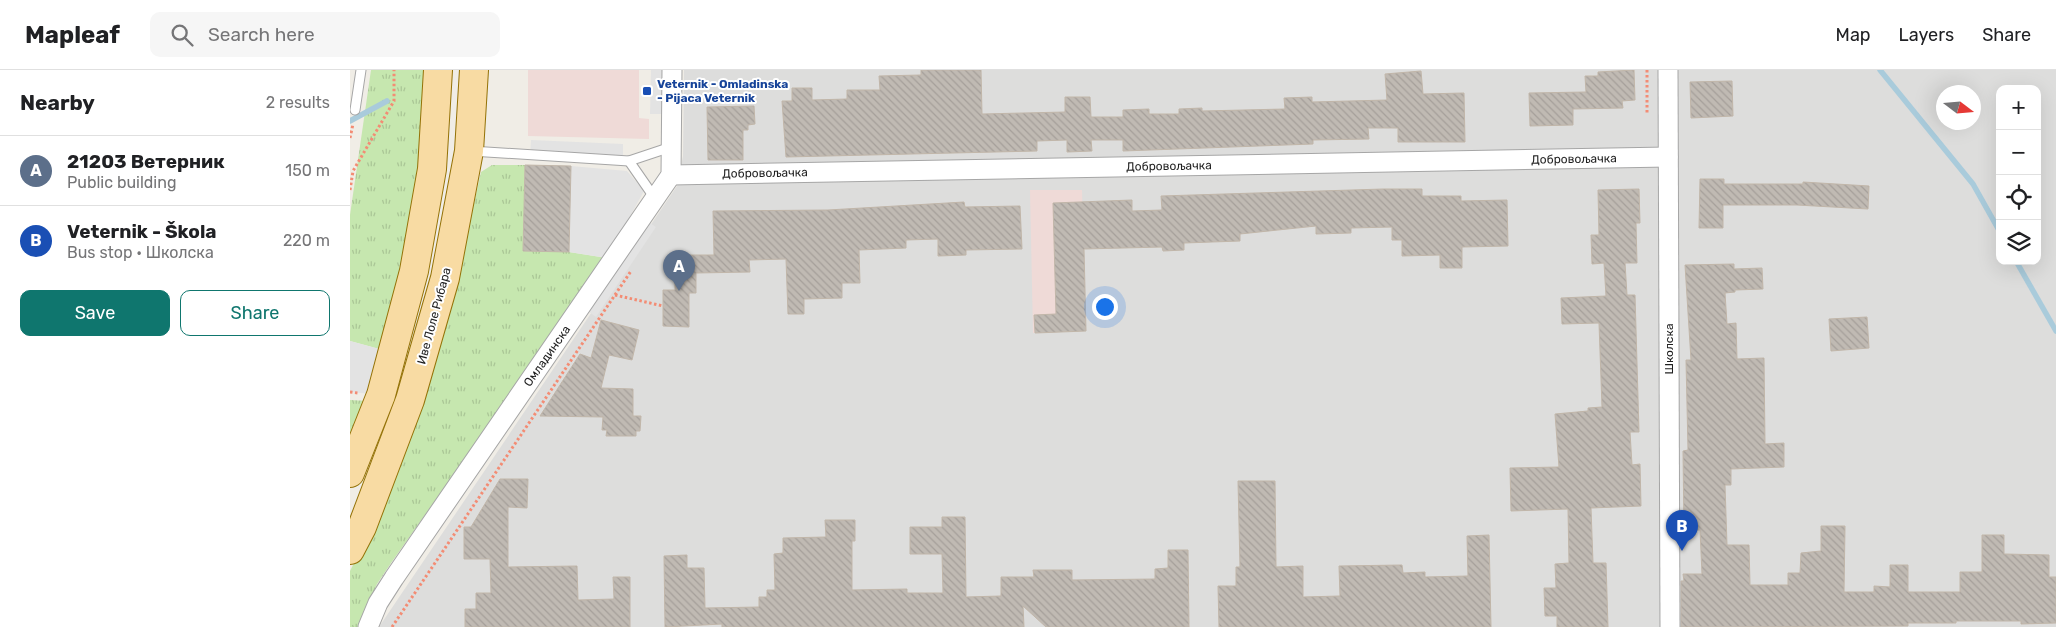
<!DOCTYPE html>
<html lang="en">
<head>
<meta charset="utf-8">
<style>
	body { margin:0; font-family:Rubik,sans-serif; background:#f6f6f6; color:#202124 }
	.controls { position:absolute; right:15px; top:15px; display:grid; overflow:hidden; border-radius:10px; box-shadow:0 5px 20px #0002 }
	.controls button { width:45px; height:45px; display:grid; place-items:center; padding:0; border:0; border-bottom:1px solid #e0e0e0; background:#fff; color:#202124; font:25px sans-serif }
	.compass { position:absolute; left:1586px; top:15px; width:45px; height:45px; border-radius:50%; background:#fff; box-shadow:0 5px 20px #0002; rotate:106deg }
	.you { position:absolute; left:754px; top:236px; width:18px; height:18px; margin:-12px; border:4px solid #fff; border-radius:50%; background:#1a73e8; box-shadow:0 0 0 8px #1a73e833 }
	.badge { display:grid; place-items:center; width:32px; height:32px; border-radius:50%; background:#0f766e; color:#fff; font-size:16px; font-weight:700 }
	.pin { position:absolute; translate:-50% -41px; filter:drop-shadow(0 1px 2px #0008) }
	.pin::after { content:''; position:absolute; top:26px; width:18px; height:15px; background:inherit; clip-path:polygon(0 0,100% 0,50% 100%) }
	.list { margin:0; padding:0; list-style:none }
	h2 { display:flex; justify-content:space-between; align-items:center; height:65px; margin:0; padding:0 20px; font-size:21px }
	h2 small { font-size:16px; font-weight:400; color:#757577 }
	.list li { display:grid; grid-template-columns:32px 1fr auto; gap:15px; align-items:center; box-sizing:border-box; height:70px; padding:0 20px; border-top:1px solid #e0e0e0 }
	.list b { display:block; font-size:19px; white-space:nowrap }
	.list p { margin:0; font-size:16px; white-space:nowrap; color:#757577 }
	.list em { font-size:16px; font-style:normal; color:#757577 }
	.actions { display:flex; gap:10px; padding:15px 20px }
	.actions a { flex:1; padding:11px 0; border:1px solid #0f766e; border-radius:10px; text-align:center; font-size:18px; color:#0f766e }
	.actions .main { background:#0f766e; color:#fff }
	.icon { flex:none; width:28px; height:28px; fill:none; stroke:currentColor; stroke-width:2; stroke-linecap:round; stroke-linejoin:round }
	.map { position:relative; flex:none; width:1706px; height:557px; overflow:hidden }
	header { display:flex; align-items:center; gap:30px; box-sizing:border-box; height:70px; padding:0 25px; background:#fff; border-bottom:1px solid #e0e0e0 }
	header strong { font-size:24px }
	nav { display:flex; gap:28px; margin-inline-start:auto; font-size:18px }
	.search { width:350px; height:45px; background:#f6f6f6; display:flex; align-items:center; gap:12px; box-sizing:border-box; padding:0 18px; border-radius:10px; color:#757577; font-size:19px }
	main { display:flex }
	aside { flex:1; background:#fff }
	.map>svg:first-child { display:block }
</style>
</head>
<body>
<header>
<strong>Mapleaf</strong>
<div class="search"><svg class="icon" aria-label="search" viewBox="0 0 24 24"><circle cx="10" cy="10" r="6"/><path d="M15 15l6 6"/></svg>Search here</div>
<nav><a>Map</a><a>Layers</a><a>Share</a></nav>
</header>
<main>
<aside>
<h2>Nearby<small>2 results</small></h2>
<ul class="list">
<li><span class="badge" style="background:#5c6f8a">A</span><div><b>21203 Ветерник</b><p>Public building</p></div><em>150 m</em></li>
<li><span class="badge" style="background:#1a4fb4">B</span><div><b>Veternik - Škola</b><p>Bus stop · Школска</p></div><em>220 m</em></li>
</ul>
<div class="actions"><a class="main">Save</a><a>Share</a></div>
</aside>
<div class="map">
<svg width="1706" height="557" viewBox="0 0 1706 557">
	<defs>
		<pattern id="grass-tufts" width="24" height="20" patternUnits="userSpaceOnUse" patternTransform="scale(1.25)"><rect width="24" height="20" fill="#c6e7af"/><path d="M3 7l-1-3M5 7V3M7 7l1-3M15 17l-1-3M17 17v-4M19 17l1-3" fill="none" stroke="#aac696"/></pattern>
		<pattern id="building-back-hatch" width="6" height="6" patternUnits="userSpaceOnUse" patternTransform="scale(1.25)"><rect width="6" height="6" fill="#c0bab3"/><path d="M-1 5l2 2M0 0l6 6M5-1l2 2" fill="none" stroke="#a59f9a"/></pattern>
	</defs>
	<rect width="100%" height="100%" fill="#f0ede6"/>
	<!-- residential -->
	<path fill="#dddddc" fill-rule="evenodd" d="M334 0H1706V557H29L327 116 333 86ZM1650 19H1687V191H1650ZM1594 22H1624V52H1594Z"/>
	<!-- commercial -->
	<g fill="#efdad7">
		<polygon points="178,0 289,0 289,48 299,49 299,69 178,66"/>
		<polygon points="680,120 732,120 736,261 683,263"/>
	</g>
	<!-- grass -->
	<g fill="url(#grass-tufts)">
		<polygon points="21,0 78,0 74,79 61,158 33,280 0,271 0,145"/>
		<polygon points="142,95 175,95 173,181 219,182 257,188 41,493 27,514 8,557 0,557 0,501 13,475 111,192 131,102"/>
		<polygon points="0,330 19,331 0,378"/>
	</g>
	<!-- parking -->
	<g fill="#e3e3e3">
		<polygon points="301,0 322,0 321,44 300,44"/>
		<polygon points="181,70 273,74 273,90 180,86"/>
		<polygon points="221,96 277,101 294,121 257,188 219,182"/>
		<polygon points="291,147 306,157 246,247 231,236"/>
		<polygon points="0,271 33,280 22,324 0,322"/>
	</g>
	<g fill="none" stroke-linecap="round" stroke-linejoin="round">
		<!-- stream -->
		<g stroke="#a9cbdb" stroke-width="5.5">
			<polyline points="1530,0 1623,114 1650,162"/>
			<polyline points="0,51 37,31"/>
			<polyline points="1666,191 1706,261"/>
		</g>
	</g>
	<!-- building -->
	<g fill="url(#building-back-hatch)" stroke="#c1b6a9">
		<polygon points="571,0 631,0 632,44 715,42 715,27 740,27 741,47 773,47 773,40 799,39 799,44 829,44 829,39 852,38 852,41 935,39 934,28 962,27 962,32 1037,30 1035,4 1071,1 1073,24 1114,23 1115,72 1048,72 1048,58 1018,58 1019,69 963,70 963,74 773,81 773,70 741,70 742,81 717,82 717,70 687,71 687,81 436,87 432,31 442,31 442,18 462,18 462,30 497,29 497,20 530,20 529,6 571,5"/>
		<polygon points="1284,0 1285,30 1272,31 1273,38 1223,39 1223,55 1180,56 1179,23 1236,22 1235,6 1248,6 1248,2"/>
		<polygon points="1382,11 1383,46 1341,48 1340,12"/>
		<polygon points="404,36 405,54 398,55 398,60 393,60 393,90 358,90 357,37"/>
		<polygon points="175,95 221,96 219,182 173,181"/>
		<polygon points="1350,109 1374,109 1374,114 1453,114 1453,112 1519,116 1518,139 1447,135 1373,135 1373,158 1349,158"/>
		<polygon points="1033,119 1072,119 1072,126 1111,126 1111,131 1157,130 1158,176 1112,177 1112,198 1090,198 1090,185 1052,186 1052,170 1042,170 1042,157 1001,158 1001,163 966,164 966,156 890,164 890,171 834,173 834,180 813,181 812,177 734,179 736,261 685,263 684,245 706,244 703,133 782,130 782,141 812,140 811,126"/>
		<polygon points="1289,119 1290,153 1286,153 1287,193 1275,193 1277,225 1285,225 1289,362 1280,362 1282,395 1290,394 1291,436 1241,438 1243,493 1256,493 1258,557 1207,557 1207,546 1195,546 1194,518 1206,518 1205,494 1219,493 1218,439 1161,441 1160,398 1209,397 1205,344 1238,341 1238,338 1252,337 1249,253 1212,254 1211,228 1256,226 1254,193 1242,194 1241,165 1249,165 1248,120"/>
		<polygon points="614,132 615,137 670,136 672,179 616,180 616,185 588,186 588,169 556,170 556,178 509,180 510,213 492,213 492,228 454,229 454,244 438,244 436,189 399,190 400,202 346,203 346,223 339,223 339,257 313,256 313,220 325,220 325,185 364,185 363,141 478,140"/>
		<polygon points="1384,194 1384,199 1412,198 1413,219 1385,220 1385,222 1375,223 1377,254 1386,253 1387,289 1414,288 1415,374 1434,373 1434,397 1381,399 1381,415 1375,415 1377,475 1399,475 1400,515 1438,515 1438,503 1450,503 1451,483 1471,481 1471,456 1495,456 1494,522 1524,522 1524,516 1540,517 1540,495 1558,495 1558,522 1610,522 1610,502 1632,502 1632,465 1654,465 1654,484 1699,485 1699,507 1706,507 1706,553 1671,554 1671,551 1606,551 1606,553 1558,553 1558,556 1331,557 1331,511 1334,511 1333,504 1352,504 1350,460 1334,460 1333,381 1338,380 1336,290 1341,290 1335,195"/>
		<polygon points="1517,247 1519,278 1481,281 1479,249"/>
		<polygon points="251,250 289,260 282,290 259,285 251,318 283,319 283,346 291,346 290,361 286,361 286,366 256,366 257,360 252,360 253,347 190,346 230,284 241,288"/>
		<polygon points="150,409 178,409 177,438 158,437 158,497 227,496 228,530 264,529 263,507 280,507 280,557 115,557 115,539 126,539 126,523 141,523 140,489 114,489 114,457 121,457"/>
		<polygon points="888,411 925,411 926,497 953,496 953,527 990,526 989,496 1052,495 1053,503 1075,502 1075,507 1118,506 1117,466 1139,465 1141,557 869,557 868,516 886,516 886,497 890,497"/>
		<polygon points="592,447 615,447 616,527 651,526 651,507 684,507 683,500 722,500 722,510 805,509 805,499 818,498 818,480 838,480 839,557 696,557 673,536 674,557 372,557 372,554 315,557 314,486 337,485 337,498 354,498 355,538 409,537 409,527 417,527 417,520 425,520 424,484 433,483 433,468 476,467 475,450 505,450 505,471 502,471 502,520 557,519 557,523 593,523 592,484 560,484 560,457 592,457"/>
	</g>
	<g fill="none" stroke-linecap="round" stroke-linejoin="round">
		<!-- lane casing -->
		<g stroke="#a6a6a6" stroke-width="11">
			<g id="lane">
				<polyline points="5,40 11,0"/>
				<polyline points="121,81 279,91 321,77"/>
				<polyline points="279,91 304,127"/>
			</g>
		</g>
		<!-- street casing -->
		<g stroke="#a6a6a6" stroke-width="21">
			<g id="street">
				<polyline points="1318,0 1320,557"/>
				<polyline points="321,105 1318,87"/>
				<polyline points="18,557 28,533 44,508 321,105 322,0"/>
			</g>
		</g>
		<!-- primary casing -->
		<g stroke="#947207" stroke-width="30">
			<g id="primary">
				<polyline points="0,403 31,325 64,201 82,99 88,0"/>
				<polyline points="0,480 12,457 60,330 95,208 119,81 124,0"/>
			</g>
		</g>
		<!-- path -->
		<g stroke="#f38c74" stroke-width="3" stroke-dasharray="2.5 2.5" stroke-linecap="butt">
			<polyline points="1297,0 1297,44"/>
			<polyline points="0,68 3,54"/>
			<polyline points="0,120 3,101 44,31 44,0"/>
			<polyline points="265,225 313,236"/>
			<polyline points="0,322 8,323"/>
			<polyline points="42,557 281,201"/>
		</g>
		<!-- lane -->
		<use href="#lane" stroke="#fff" stroke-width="9"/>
		<!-- street -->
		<use href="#street" stroke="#fff" stroke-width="19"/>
		<!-- primary -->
		<use href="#primary" stroke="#f8dba3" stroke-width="28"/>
	</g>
	<!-- markers -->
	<rect fill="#1a4fb4" stroke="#fff" stroke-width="2" x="292" y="16" width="10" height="10" rx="2.5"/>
	<g text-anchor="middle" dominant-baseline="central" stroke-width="4" stroke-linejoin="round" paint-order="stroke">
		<!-- transit labels -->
		<g font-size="12" font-weight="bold" fill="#164399" stroke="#fff" text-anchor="start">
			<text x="307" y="14">Veternik - Omladinska<tspan x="307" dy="14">- Pijaca Veternik</tspan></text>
		</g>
		<!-- street labels -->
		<g font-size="12" fill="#1f1f1f" stroke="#fff">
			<text transform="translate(1224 89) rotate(-1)">Добровољачка</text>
			<text transform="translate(819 96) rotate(-1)">Добровољачка</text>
			<text transform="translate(415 103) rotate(-1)">Добровољачка</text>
			<text transform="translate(84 246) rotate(-75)">Иве Лоле Рибара</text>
			<text transform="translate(1319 279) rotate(-90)">Школска</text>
			<text transform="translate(197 286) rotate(-55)">Омладинска</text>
		</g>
	</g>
</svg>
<div class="controls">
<button>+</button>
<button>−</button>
<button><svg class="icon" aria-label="locate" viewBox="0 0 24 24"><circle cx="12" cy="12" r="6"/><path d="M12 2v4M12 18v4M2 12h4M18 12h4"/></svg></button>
<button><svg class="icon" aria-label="layers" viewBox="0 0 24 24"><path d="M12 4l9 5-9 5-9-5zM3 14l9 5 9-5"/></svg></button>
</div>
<svg class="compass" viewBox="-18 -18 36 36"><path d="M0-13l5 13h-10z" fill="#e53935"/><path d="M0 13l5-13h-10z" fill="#757577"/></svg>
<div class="you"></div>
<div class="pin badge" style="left:329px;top:221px;background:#5c6f8a">A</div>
<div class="pin badge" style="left:1332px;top:481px;background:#1a4fb4">B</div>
</div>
</main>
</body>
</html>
